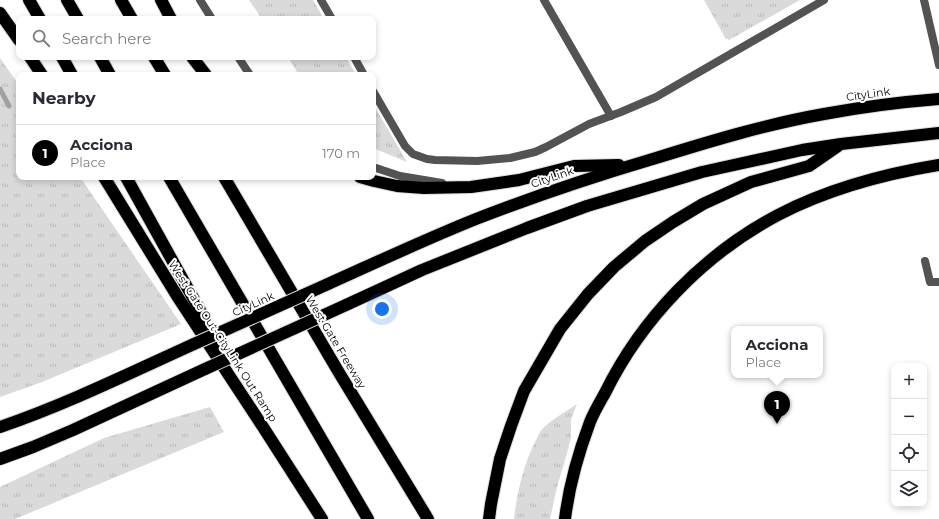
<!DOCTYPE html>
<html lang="en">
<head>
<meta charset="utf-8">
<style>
	body { margin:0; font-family:Montserrat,sans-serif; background:#f2f2f3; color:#2b2b33 }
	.controls { position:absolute; right:12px; bottom:12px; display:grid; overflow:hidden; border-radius:8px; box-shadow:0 2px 6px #0003 }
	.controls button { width:36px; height:36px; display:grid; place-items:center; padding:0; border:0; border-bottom:1px solid #e1e1e2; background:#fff; color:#2b2b33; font:20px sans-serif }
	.you { position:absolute; left:382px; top:309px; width:14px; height:14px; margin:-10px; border:3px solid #fff; border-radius:50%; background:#1a73e8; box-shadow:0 0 0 6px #1a73e833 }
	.badge { display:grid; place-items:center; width:26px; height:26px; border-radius:50%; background:#000; color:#fff; font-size:13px; font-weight:700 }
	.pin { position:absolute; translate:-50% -33px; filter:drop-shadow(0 1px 2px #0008) }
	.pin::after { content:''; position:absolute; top:21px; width:14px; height:12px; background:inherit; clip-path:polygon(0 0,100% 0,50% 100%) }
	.popup { position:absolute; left:731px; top:326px; width:92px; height:52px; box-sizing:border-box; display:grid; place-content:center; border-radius:8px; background:#fff; filter:drop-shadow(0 1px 3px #0005); font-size:13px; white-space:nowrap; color:#7c7c81 }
	.popup b { font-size:15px; color:#2b2b33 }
	.popup::after { content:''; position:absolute; left:50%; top:100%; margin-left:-8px; border:8px solid transparent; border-top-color:#fff }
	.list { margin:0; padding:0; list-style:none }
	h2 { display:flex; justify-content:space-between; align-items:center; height:52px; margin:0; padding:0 16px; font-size:17px }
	h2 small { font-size:13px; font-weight:400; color:#7c7c81 }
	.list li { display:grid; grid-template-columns:26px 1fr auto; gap:12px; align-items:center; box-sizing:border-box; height:56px; padding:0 16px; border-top:1px solid #e1e1e2 }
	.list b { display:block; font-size:15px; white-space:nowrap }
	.list p { margin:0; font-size:13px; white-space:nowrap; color:#7c7c81 }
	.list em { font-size:13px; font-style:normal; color:#7c7c81 }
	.icon { flex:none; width:22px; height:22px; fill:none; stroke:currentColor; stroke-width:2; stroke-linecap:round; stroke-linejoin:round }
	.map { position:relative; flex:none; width:939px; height:519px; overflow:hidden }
	.search { position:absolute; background:#fff; box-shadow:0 2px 6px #0003; left:16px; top:16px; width:360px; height:44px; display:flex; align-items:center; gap:10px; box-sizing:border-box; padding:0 14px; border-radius:8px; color:#7c7c81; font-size:15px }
	.panel { position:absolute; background:#fff; box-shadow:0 2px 6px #0003; left:16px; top:72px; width:360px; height:108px; border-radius:8px }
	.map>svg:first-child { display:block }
</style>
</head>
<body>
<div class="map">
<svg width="939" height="519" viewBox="0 0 939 519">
	<defs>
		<pattern id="grass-tufts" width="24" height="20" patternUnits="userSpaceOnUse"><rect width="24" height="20" fill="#dadada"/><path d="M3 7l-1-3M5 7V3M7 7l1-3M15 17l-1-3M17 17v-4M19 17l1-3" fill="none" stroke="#b9b9b9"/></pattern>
	</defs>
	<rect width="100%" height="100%" fill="#fff"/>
	<!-- grass -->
	<g fill="url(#grass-tufts)">
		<polygon points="249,0 313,0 324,19 262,19"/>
		<polygon points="704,0 800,0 729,40 725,38 722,32"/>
		<polygon points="288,57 346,57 356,75 299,75"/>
		<polygon points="0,58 19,85 19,177 80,177 181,324 42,382 0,397"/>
		<polygon points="373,104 407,162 373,148"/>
		<path d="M577 404 571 419V438L565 460 557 487 550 519H514C517 493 523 466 535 442 537 439 538 435 540 432 547 422 567 411 577 404Z"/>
		<polygon points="210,407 224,432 15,519 0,519 0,487 104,438"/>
	</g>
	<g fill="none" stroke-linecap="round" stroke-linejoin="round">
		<!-- stream -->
		<polyline stroke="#a1a1a1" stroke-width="5" points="0,89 9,106"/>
		<!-- motorway casing -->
		<g stroke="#dbdbdb" stroke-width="14">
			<g id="motorway">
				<polyline points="29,0 40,19"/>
				<polyline points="67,0 78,19"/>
				<polyline points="121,0 132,19"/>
				<polyline points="161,0 171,19"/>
				<polyline points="0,13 19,40"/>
				<polyline points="30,57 42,75"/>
				<polyline points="62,57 72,75"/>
				<polyline points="100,57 110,75"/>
				<polyline points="154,57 165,75"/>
				<polyline points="192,57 206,75"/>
				<polyline points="104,177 179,299 263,427 322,519"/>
				<polyline points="126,177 218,343"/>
				<polyline points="169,177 368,519"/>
				<polyline points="224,177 338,371 428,519"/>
				<polyline points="360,177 374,181 397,186 424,188 471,187 519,180 574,166 619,165"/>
				<path d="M328 284C377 262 426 239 476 219 535 196 595 176 656 158 711 141 767 124 824 114 862 107 901 102 939 99"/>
				<polyline points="346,305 422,270 527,228 587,206 702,172 802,150 841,144 939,133"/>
				<path d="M0 427C67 404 130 373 194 344"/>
				<polyline points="0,459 33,447 73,430 205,369"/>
				<polyline points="489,519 491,504 500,459 511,426 524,391 560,329 588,294 614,267 645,241 673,222 703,204 751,182 809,166 838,146"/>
				<path d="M565 519C569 486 578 454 590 422 594 412 600 402 605 393 642 318 704 254 778 215 828 189 884 174 939 165"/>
			</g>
		</g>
		<!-- service -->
		<g stroke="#535353" stroke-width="8">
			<polyline points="200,0 212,19"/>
			<polyline points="321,0 332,19"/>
			<polyline points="544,0 611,116"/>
			<polyline points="238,57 250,75"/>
			<polyline points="354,57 364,75"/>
			<polyline points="373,91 405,146 413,154 427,159 435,160 477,161 510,158 535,152 546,147 589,124 621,112 656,97 824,0"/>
			<polyline points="373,167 400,176 442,183"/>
			<polyline points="925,261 930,282 939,282"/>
		</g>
		<!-- tertiary -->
		<polyline stroke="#535353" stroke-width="8" points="924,0 939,65"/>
		<!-- motorway -->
		<use href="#motorway" stroke="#000" stroke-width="12"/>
		<!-- motorway-bridge casing -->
		<g stroke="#dbdbdb" stroke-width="14" stroke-linecap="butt">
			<g id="motorway-bridge">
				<polyline points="194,344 328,284"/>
				<polyline points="205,369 346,305"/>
			</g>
		</g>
		<!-- motorway-bridge -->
		<use href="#motorway-bridge" stroke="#000" stroke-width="12"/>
	</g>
	<g text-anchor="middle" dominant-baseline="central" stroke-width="4" stroke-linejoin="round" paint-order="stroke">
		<!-- street labels -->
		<g font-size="11" fill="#000" stroke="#fff">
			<text transform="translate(868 94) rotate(-8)">CityLink</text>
			<text transform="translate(552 177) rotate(-19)">CityLink</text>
			<text transform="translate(253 304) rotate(-24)">CityLink</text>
			<text transform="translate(223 341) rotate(57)">West Gate Out-CityLink Out Ramp</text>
			<text transform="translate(336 342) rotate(59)">West Gate Freeway</text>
		</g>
	</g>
</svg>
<div class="controls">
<button>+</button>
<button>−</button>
<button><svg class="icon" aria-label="locate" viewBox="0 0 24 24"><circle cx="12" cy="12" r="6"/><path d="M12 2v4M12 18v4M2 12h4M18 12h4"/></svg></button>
<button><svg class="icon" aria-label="layers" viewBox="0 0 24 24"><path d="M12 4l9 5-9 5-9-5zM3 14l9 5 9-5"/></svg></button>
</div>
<div class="you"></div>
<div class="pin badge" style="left:777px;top:424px">1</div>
<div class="popup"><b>Acciona</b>Place</div>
<div class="search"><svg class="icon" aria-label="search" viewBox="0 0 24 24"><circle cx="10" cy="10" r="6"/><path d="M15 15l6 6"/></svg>Search here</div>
<section class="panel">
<h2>Nearby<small></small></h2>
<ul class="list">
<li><span class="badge">1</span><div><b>Acciona</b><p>Place</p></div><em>170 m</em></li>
</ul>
</section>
</div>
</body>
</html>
